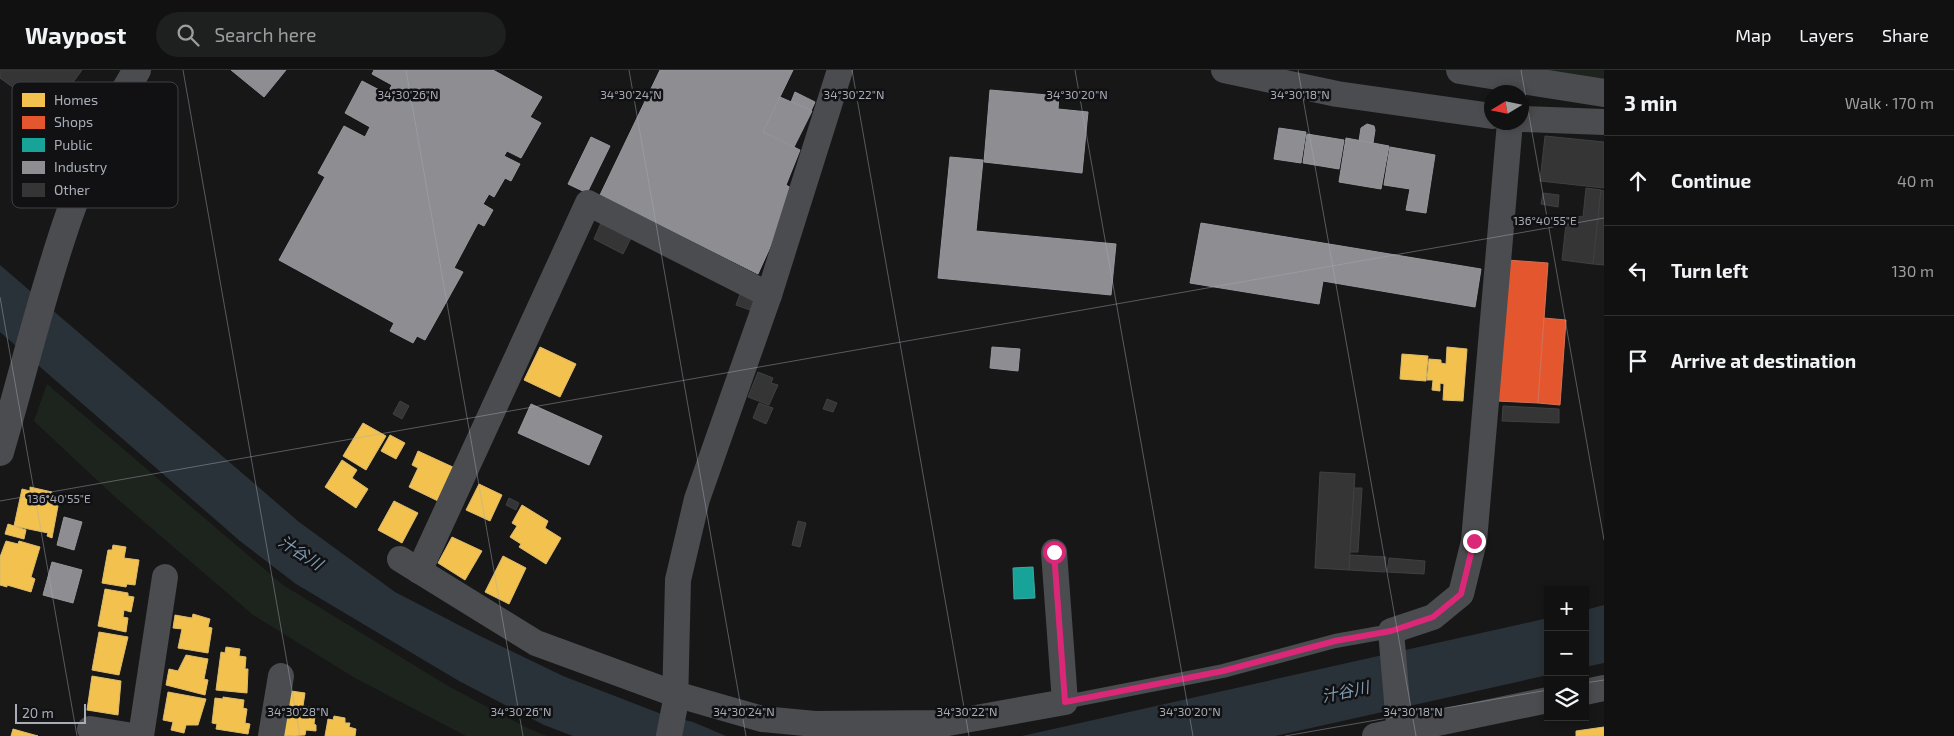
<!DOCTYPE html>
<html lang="en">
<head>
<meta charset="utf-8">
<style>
	body { margin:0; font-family:"Exo 2","Noto Sans JP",sans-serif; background:#1e1f1f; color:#f1f3f6 }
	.controls { position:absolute; right:15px; bottom:15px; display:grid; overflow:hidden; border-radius:0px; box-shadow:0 2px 8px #0003 }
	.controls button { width:45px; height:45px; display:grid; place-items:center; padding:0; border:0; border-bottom:1px solid #303131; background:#111; color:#f1f3f6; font:25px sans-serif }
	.compass { position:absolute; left:1484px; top:15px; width:45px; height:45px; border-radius:50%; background:#111; box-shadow:0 2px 8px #0003; rotate:260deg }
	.scale { position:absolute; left:15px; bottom:12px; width:71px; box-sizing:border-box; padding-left:5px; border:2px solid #a8adb8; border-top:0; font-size:14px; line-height:18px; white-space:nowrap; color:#a8adb8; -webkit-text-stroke:4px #111113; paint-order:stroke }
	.stop { position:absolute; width:15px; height:15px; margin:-11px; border:4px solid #db2777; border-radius:50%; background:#fff }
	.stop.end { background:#db2777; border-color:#fff; box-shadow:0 1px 5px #0008 }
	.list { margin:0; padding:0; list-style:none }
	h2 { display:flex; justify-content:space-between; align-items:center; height:65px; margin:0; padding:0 20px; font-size:21px }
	h2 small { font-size:16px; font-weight:400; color:#9c9d9f }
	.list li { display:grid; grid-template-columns:32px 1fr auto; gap:15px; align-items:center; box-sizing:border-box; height:90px; padding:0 20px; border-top:1px solid #303131 }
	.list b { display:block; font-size:19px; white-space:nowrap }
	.list em { font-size:16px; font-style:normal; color:#9c9d9f }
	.icon { flex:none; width:28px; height:28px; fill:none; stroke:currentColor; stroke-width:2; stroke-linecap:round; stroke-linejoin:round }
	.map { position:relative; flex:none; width:1604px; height:666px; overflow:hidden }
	header { display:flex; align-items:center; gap:30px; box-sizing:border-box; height:70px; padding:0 25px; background:#111; border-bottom:1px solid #303131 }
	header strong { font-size:24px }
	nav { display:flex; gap:28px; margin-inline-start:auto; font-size:18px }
	.search { width:350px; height:45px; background:#1e1f1f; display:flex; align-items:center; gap:12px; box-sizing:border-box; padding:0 18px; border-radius:28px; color:#9c9d9f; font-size:19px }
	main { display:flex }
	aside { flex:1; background:#111 }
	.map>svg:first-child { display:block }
</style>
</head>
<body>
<header>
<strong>Waypost</strong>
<div class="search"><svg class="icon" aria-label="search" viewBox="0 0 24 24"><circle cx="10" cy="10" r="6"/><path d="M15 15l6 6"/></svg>Search here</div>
<nav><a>Map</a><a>Layers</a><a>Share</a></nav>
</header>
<main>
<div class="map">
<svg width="1604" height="666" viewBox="0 0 1604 666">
	<rect width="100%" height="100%" fill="#171717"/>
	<!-- green -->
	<g fill="#1d241e">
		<polygon points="1499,0 1604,0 1604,20"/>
		<polygon points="47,314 283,515 448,616 529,659 547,666 466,666 355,608 253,545 114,426 34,351"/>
	</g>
	<!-- water -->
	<g fill="#2a3239">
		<polygon points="0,195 299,452 395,522 476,564 563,606 664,645 693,652 726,666 573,666 544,655 459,611 296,514 240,471 0,262"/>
		<polygon points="1604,535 1604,593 1585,597 1585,540"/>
		<polygon points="1548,548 1548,605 1275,666 1022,666"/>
	</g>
	<!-- homes -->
	<g fill="#f2c14e" stroke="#dcbb6e">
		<polygon points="540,277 576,294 560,327 524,310"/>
		<polygon points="1447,277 1467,279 1463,331 1443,330 1444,314 1440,313 1440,321 1432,320 1433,310 1427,310 1429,289 1441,290 1441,293 1446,294"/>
		<polygon points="1402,284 1428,286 1426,311 1400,309"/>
		<polygon points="363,353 386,366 366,400 343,386"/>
		<polygon points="390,365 405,373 396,389 381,381"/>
		<polygon points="418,381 455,398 440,432 409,417 418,398 412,395"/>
		<polygon points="342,390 357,400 352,408 368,419 356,438 325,417"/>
		<polygon points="479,414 502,425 490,451 466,440"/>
		<polygon points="30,417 52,422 50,434 58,436 52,468 47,466 48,463 14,456 22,419 30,421"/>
		<polygon points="394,431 418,443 402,473 378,460"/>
		<polygon points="522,435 548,451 545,458 561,468 546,494 519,477 521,474 510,467 517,456 512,453"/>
		<polygon points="8,454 26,460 24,469 5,464"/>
		<polygon points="452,467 482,481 465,510 438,493"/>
		<polygon points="6,471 18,474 19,471 40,477 31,507 35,509 31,522 7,515 7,517 0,515 0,487"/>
		<polygon points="113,475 126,477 124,488 139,490 135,515 127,514 126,517 102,513 108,480 112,480"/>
		<polygon points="503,486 526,498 509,534 485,522"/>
		<polygon points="105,519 128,523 128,526 134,527 131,542 124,540 123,547 128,548 126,562 98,556"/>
		<polygon points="193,544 210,549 208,557 212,558 208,583 178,578 182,559 173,558 175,545 192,548"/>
		<polygon points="99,562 128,567 119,605 92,600"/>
		<polygon points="226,577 240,579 239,586 246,587 245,599 248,599 247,623 216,620 221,582 225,583"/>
		<polygon points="186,585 208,589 204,609 208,610 205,625 166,615 169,599 178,601"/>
		<polygon points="92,606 121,611 118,645 87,640"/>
		<polygon points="291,621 305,623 303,636 316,638 314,654 316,655 316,661 306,660 305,665 284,666"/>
		<polygon points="168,622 206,629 198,655 186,655 184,663 171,660 173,652 163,650"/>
		<polygon points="223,627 244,630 243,638 247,639 245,653 250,654 248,664 216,659 217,654 212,653 215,628 223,629"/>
		<polygon points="334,646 345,648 345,653 350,653 349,657 356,659 355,666 325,666 328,649 333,650"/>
		<polygon points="1604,657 1604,666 1576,666 1576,661"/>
		<polygon points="13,659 38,666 11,666"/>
	</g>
	<!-- shops -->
	<g fill="#e4572e" stroke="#d27157">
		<polygon points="1507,190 1548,193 1538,333 1497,331"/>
		<polygon points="1544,248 1566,250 1560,335 1538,333"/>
	</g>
	<!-- public -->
	<polygon fill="#17a398" stroke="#42a6a2" points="1033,497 1035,528 1014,529 1013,498"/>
	<!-- industry -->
	<g fill="#8d8d92" stroke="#95979d">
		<polygon points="231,0 286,0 264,27"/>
		<polygon points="374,0 493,0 542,27 530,47 541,53 521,88 507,81 504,86 520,94 511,111 505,108 494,127 489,124 483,134 493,140 484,156 478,153 454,198 463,202 425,270 417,266 413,273 390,261 394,253 279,190 325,107 318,103 344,56 365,67 370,57 345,43 362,11 387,24 392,15 372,4"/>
		<polygon points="660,0 793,0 763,62 800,80 786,115 791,118 777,162 758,204 600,125"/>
		<polygon points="990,20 1059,26 1058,39 1088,42 1082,103 984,92"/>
		<polygon points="795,22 815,32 811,41 791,32"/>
		<polygon points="780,27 812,41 794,77 763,62"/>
		<polygon points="1367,54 1374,56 1375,60 1373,73 1359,71 1361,58"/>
		<polygon points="1279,58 1306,62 1301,93 1274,89"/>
		<polygon points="1307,64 1344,70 1339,99 1303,93"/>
		<polygon points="591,67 610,76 587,123 568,114"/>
		<polygon points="1346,68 1389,76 1381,119 1339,112"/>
		<polygon points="1390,77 1435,85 1426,143 1406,140 1410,119 1384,115"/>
		<polygon points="950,87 983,90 976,161 1116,174 1111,225 938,208"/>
		<polygon points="1201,153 1481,199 1475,237 1323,211 1319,234 1190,213"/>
		<polygon points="992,277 1020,279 1018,301 990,298"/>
		<polygon points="531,334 602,366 589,395 518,363"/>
		<polygon points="64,447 82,452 74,480 57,475"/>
		<polygon points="52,492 82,500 73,533 43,525"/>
	</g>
	<!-- building -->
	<g fill="#353536" stroke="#3f4043">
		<polygon points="0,0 82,0 50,44 0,8"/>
		<polygon points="1545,66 1604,72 1604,118 1540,111"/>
		<polygon points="1586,118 1601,120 1593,194 1562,190 1567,145 1583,147"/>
		<polygon points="1601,120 1604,121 1604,195 1593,194"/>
		<polygon points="1543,123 1559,125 1558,137 1541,134"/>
		<polygon points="601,153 631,168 623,184 594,169"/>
		<polygon points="740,224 754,229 750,240 736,235"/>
		<polygon points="758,302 773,308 771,313 778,315 769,335 748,327"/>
		<polygon points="827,329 837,333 833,342 823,339"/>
		<polygon points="400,331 409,336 402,349 393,344"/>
		<polygon points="759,333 773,338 766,354 753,348"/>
		<polygon points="1503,336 1559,339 1559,353 1502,351"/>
		<polygon points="1320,402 1355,404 1349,500 1315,498"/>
		<polygon points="1354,418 1362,418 1358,482 1350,482"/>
		<polygon points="509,428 519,433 516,440 506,435"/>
		<polygon points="798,451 806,453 800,477 792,475"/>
		<polygon points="1350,485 1386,487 1385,502 1349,500"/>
		<polygon points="1389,488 1425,491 1424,504 1387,502"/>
	</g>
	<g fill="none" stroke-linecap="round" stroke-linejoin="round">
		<!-- service -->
		<polyline stroke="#4b4c50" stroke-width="14" points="1065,632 1223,601 1335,571 1391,561"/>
		<!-- minor -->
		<g stroke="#4b4c50" stroke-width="26">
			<polyline points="1224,0 1337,24 1492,46"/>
			<polyline points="1522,49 1604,52"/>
			<polyline points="400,489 536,573 675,624 762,649 815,654 948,653 1065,632 1054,482"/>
			<polyline points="419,501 588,133 769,225"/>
			<polyline points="1585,622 1604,618"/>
			<polyline points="90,659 133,666"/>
			<polyline points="141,666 165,507"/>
			<polyline points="271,666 281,606"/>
			<polyline points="669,666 675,635 678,510 697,429 769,225 840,0"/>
			<polyline points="1375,666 1548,630"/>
			<polyline points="1400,666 1391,561 1433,547 1461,524 1474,471 1510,52"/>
		</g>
		<!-- tertiary -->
		<g stroke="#4b4c50" stroke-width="28">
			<polyline points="1460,0 1604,23"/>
			<path d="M0 382C38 253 65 115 137 0"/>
		</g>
	</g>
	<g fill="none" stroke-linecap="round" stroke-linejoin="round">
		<!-- route -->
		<polyline stroke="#db2777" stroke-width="6" points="1054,482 1065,632 1223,601 1335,571 1391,561 1433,547 1461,524 1474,471"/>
	</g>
	<!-- ticks -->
	<path fill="none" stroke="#a8adb8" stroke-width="1" stroke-opacity="0.45" d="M183 0 300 666M406 0 523 666M629 0 746 666M852 0 969 666M1075 0 1193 666M1298 0 1416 666M1521 0 1604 470M0 227 77 666M0 431 1604 148M1585 613 1604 610M1285 666 1548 620"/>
	<g text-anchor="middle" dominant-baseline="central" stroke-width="5" stroke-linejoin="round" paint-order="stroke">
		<!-- water labels -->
		<g font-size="16" font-style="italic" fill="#7f9bb3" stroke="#111113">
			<text transform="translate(301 482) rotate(33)">汁谷川</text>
			<text transform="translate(1345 621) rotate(-12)">汁谷川</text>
		</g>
	</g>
	<!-- legend -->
	<rect x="12" y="12" width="166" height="126" rx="8" fill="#111113" stroke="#3e4045" stroke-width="1"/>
	<rect x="22" y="23" width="23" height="14" fill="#f2c14e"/>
	<rect x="22" y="46" width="23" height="13" fill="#e4572e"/>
	<rect x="22" y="68" width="23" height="14" fill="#17a398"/>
	<rect x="22" y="91" width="23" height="13" fill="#8d8d92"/>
	<rect x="22" y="113" width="23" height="14" fill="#353536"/>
	<g font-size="14" fill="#a8adb8">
		<text x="54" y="35">Homes</text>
		<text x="54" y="57">Shops</text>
		<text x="54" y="80">Public</text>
		<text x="54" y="102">Industry</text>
		<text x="54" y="125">Other</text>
	</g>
	<g font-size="12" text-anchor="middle" fill="#a8adb8" stroke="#111113" stroke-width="5" stroke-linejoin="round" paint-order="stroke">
		<text x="408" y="29">34°30'26"N</text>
		<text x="631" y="29">34°30'24"N</text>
		<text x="854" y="29">34°30'22"N</text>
		<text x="1077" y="29">34°30'20"N</text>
		<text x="1300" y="29">34°30'18"N</text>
		<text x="1545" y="155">136°40'55"E</text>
		<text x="59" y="433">136°40'55"E</text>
		<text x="298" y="646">34°30'28"N</text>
		<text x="521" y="646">34°30'26"N</text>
		<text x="744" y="646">34°30'24"N</text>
		<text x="967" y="646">34°30'22"N</text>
		<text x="1190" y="646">34°30'20"N</text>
		<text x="1413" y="646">34°30'18"N</text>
	</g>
</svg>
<div class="controls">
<button>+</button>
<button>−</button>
<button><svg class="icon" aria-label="layers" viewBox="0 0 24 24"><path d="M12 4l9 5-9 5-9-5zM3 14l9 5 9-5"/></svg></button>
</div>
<svg class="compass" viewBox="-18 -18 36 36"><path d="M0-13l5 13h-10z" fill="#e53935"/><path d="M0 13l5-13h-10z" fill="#9c9d9f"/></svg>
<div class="scale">20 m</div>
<div class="stop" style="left:1054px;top:482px"></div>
<div class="stop end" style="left:1474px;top:471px"></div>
</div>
<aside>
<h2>3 min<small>Walk · 170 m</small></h2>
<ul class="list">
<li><svg class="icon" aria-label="ahead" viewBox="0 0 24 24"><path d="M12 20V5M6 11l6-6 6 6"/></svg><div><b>Continue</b></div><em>40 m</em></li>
<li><svg class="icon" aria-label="left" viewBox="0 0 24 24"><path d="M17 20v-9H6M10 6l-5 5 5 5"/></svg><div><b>Turn left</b></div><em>130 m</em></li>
<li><svg class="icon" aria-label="arrive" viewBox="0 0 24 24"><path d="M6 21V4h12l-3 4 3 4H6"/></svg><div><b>Arrive at destination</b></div></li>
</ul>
</aside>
</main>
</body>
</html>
